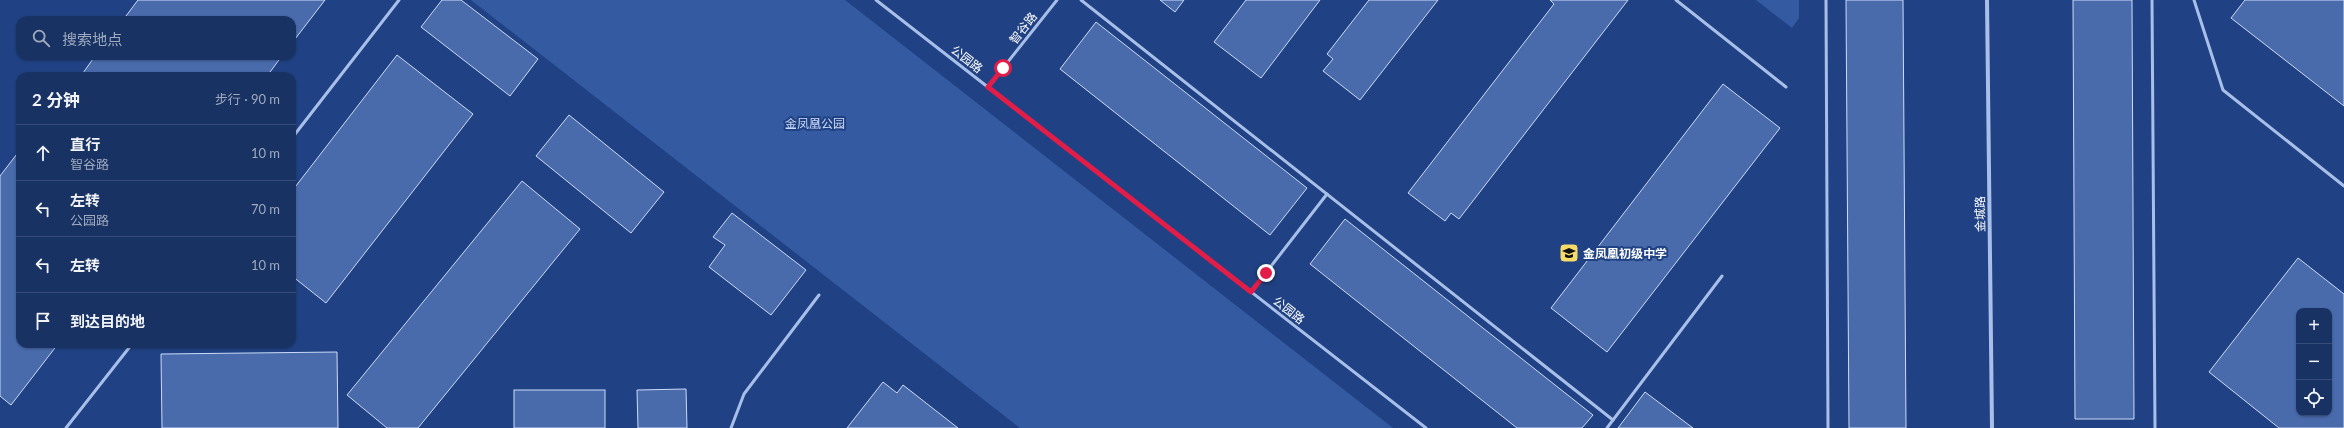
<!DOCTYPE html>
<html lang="zh">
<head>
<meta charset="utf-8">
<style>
	body { margin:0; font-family:Lato,"Noto Sans SC",sans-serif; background:#253e6c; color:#f1f3f6 }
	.controls { position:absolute; right:12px; bottom:12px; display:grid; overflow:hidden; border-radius:8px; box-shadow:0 1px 3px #0004 }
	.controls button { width:36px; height:36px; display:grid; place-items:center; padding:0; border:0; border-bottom:1px solid #364d78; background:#183263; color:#f1f3f6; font:20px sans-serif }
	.stop { position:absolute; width:12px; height:12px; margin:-9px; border:3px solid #e11d48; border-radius:50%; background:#fff }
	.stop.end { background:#e11d48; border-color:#fff; box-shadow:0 1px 4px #0008 }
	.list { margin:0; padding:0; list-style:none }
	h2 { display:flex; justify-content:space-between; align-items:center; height:52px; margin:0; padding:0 16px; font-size:17px }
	h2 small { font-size:13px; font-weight:400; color:#9faabe }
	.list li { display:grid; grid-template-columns:26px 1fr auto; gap:12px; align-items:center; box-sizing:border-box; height:56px; padding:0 16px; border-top:1px solid #364d78 }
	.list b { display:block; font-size:15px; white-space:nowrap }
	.list p { margin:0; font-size:13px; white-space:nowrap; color:#9faabe }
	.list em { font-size:13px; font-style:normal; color:#9faabe }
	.icon { flex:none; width:22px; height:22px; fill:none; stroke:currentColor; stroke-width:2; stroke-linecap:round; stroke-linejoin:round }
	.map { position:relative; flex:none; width:2344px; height:428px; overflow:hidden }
	.search { position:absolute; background:#183263; box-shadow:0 1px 3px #0004; left:16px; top:16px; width:280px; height:44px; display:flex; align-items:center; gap:10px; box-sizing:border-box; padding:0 14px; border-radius:12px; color:#9faabe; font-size:15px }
	.panel { position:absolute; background:#183263; box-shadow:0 1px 3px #0004; left:16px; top:72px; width:280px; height:276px; border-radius:12px }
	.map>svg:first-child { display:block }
</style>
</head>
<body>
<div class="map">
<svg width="2344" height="428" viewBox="0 0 2344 428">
	<rect width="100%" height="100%" fill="#204284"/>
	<!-- green -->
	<g fill="#345aa1">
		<polygon points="471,0 845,0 1393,428 1020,428"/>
		<polygon points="1756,0 1799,0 1799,18 1792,28"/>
	</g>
	<!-- building -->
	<g fill="#496bac" stroke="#ccdbf7" fill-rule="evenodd">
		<polygon points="138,0 325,0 292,43 292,20 123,20"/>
		<polygon points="442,0 461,0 538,59 510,96 421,27"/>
		<polygon points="1160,0 1184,0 1175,12"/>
		<polygon points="1246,0 1320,0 1261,78 1214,42"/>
		<polygon points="1369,0 1438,0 1360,100 1323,71 1333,59 1327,54"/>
		<polygon points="1550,0 1628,0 1459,219 1451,213 1445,221 1408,193 1554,4"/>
		<polygon points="1846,0 1903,0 1906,428 1849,428"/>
		<polygon points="2073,0 2132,0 2134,419 2075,419"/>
		<polygon points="2245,0 2344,0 2344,106 2231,18"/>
		<polygon points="1096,22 1307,188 1270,235 1060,69"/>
		<polygon points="397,55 473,114 326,303 292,276 292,191"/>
		<polygon points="95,56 282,56 267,76 87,76 83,73"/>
		<polygon points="1723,84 1780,128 1607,352 1551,308"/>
		<polygon points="569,115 664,192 631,233 536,156"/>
		<polygon points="20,150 20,344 58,344 11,405 0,396 0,176"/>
		<polygon points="522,181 580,229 418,428 387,428 347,395"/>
		<polygon points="732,213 806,270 771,315 709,267 725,245 713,237"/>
		<polygon points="1345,219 1593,415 1582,428 1517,428 1310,264"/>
		<path d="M2298 258 2344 294V428H2279L2209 372ZM2299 311H2329V413H2299Z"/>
		<polygon points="337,352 338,428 162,428 161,354"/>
		<polygon points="883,382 897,393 903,385 958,428 847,428"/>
		<polygon points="686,389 687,428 638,428 637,390"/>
		<rect x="514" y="390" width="91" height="38"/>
		<polygon points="1645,392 1693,428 1618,428"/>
	</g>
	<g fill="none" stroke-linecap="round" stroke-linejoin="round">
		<!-- lane -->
		<g stroke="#a8bfe9" stroke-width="3">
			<polyline points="876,0 1426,428"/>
			<polyline points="1081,0 1613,420"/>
			<polyline points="1676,0 1786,87"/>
			<polyline points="1826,0 1828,428"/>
			<polyline points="2152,0 2155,428"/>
			<polyline points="2194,0 2223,90 2344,186"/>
			<polyline points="988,87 1057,0"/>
			<polyline points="292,138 399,0"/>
			<polyline points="1251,292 1327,194"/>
			<polyline points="66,428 132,344"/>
			<polyline points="731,428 744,394 819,295"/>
			<polyline points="1607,428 1722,276"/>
		</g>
		<!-- street -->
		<polyline stroke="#a8bfe9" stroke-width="4" points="1987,0 1992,428"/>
	</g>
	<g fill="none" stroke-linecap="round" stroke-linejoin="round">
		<!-- route -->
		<polyline stroke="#e11d48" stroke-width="5" points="1003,68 988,87 1251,292 1266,273"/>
	</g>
	<!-- icons -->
	<defs>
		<g id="school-square" transform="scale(1)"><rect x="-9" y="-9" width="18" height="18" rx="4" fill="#f6db69" stroke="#204284"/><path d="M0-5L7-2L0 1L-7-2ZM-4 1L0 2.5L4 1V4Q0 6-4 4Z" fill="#111"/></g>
	</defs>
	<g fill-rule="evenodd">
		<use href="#school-square" x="1569" y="253"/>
	</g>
	<g text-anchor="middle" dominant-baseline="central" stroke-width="4" stroke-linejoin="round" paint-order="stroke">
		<!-- street labels -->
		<g font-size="12" fill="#fff" stroke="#204284">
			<text transform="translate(1023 28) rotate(-52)">智谷路</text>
			<text transform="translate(967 59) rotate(38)">公园路</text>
			<text transform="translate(1980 214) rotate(-91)">金城路</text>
			<text transform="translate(1289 310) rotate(38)">公园路</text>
		</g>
		<!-- park labels -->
		<g font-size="12" fill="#ccdbf7" stroke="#204284">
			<text x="815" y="123">金凤凰公园</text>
		</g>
		<!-- poi labels -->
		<g font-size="12" font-weight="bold" fill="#fff" stroke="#204284" text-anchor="start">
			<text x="1583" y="253">金凤凰初级中学</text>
		</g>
	</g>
</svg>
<div class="controls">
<button>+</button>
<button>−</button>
<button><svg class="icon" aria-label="locate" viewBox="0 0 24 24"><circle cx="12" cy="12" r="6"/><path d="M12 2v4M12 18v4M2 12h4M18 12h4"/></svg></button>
</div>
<div class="stop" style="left:1003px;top:68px"></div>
<div class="stop end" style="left:1266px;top:273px"></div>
<div class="search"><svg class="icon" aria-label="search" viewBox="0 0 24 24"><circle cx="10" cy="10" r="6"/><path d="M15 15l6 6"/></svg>搜索地点</div>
<section class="panel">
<h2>2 分钟<small>步行 · 90 m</small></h2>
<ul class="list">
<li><svg class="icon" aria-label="ahead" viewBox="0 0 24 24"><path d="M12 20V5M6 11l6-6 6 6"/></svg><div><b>直行</b><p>智谷路</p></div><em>10 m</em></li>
<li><svg class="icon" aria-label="left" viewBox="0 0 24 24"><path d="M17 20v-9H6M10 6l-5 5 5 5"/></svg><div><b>左转</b><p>公园路</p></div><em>70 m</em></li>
<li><svg class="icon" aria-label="left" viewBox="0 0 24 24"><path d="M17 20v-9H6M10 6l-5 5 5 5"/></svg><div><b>左转</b></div><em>10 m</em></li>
<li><svg class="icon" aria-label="arrive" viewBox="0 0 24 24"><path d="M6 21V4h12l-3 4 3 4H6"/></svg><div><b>到达目的地</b></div></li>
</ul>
</section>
</div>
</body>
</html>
